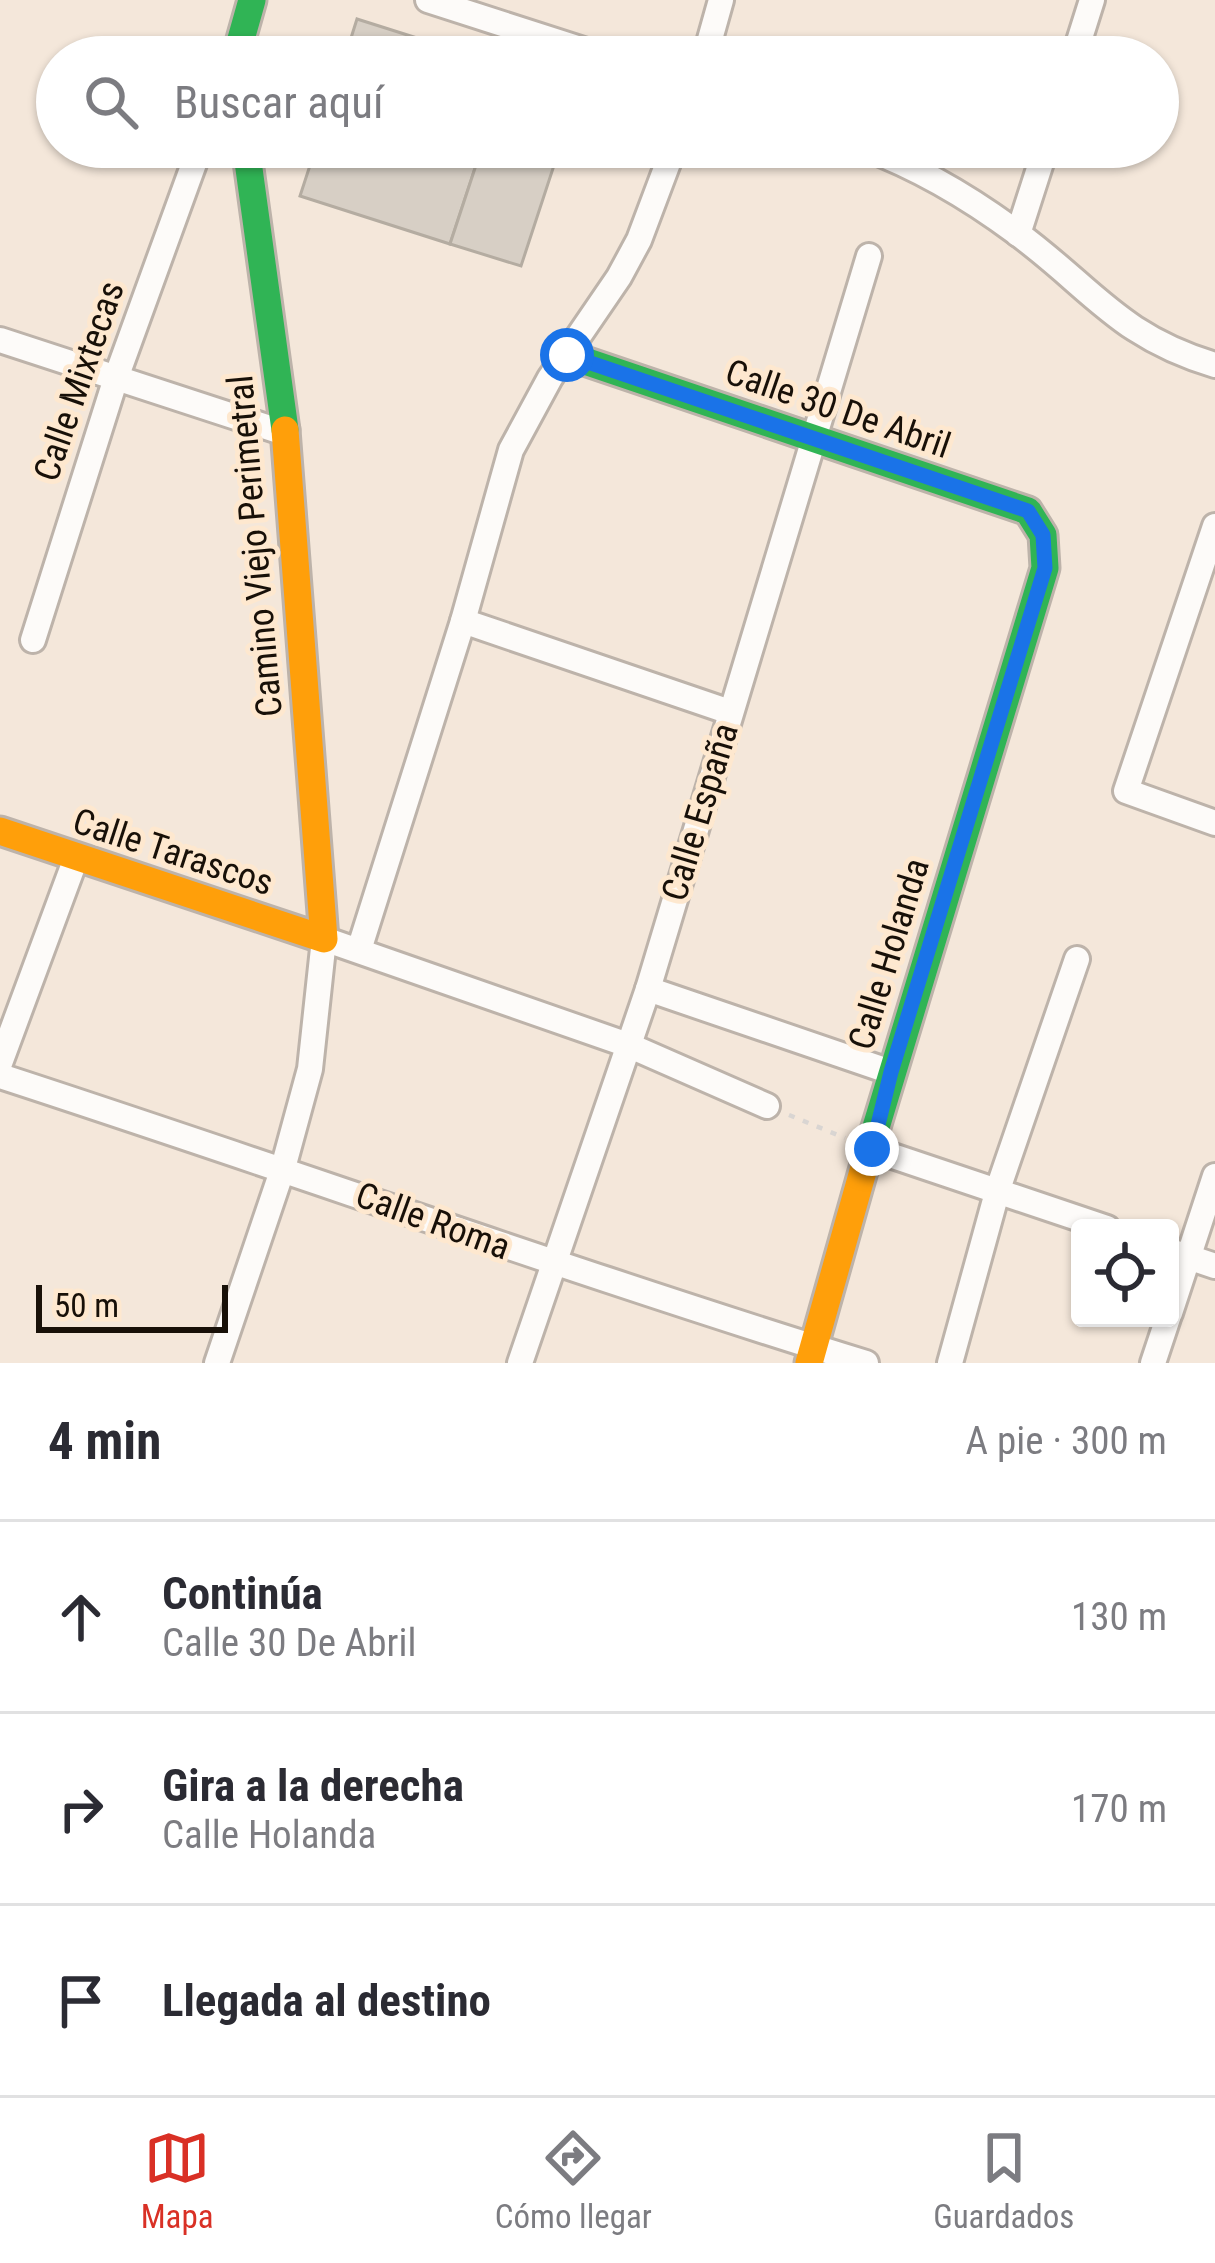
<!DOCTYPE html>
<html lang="es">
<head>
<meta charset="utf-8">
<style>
	body { margin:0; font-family:"Roboto Condensed",sans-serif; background:#f2f2f3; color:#2b2b33 }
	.controls { position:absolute; right:36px; bottom:36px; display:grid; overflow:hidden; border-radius:12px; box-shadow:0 3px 9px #0004 }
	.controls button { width:108px; height:108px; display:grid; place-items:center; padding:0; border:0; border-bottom:3px solid #e1e1e2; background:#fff; color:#2b2b33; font:60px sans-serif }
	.scale { position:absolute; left:36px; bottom:30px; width:192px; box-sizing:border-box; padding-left:12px; border:6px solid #181008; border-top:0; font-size:33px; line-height:42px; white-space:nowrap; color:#181008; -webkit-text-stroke:9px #fee8cf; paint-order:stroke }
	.stop { position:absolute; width:36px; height:36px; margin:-27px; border:9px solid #1a73e8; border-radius:50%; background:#fff }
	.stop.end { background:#1a73e8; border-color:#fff; box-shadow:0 3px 12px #0008 }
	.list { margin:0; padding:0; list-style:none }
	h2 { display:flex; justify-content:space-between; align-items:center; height:156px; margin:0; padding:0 48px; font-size:51px }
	h2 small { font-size:39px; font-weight:400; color:#7c7c81 }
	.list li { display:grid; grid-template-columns:78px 1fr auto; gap:36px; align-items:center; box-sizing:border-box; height:192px; padding:0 48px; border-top:3px solid #e1e1e2 }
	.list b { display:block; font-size:45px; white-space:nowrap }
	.list p { margin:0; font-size:39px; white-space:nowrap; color:#7c7c81 }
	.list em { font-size:39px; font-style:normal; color:#7c7c81 }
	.icon { flex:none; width:66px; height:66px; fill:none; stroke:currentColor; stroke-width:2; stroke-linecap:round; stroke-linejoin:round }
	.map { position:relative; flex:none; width:1215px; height:1363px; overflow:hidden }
	.search { position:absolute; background:#fff; box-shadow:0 3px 9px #0004; left:36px; right:36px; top:36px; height:132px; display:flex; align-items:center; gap:30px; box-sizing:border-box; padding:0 42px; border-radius:66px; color:#7c7c81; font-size:45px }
	.sheet { height:732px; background:#fff }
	nav { display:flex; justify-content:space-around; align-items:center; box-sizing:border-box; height:168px; border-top:3px solid #e1e1e2; background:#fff; font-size:33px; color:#7c7c81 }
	nav a { display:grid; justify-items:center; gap:6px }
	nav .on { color:#d93025 }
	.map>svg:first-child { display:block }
</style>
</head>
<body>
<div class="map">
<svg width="1215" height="1363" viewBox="0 0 1215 1363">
	<rect width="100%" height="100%" fill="#f4e7da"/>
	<!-- building -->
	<g fill="#d7cfc5" stroke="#b4aca1" stroke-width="3">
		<polygon points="357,19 477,57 345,57"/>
		<polygon points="316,147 482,147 450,244 300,196"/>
		<polygon points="482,147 560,147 521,266 450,244"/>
	</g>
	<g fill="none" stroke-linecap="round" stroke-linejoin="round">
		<!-- street casing -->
		<g stroke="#bdb3aa" stroke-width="30">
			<g id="street">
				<polyline points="428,0 605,57"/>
				<polyline points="705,57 721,0"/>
				<polyline points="1074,57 1092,0"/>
				<path d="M863 147C917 167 970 198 1017 233 1092 288 1118 336 1215 365"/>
				<polyline points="1018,234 1046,147"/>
				<polyline points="0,340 285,433"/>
				<polyline points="1215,526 1126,791 1215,823"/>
				<polyline points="463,621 730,712"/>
				<polyline points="33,640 116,378 200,147"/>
				<polyline points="359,950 463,621 511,450 550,378 619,277 639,240 674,147"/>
				<polyline points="648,989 891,1072"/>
				<polyline points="0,1063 76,858"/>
				<path d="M0 1076C289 1170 575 1273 866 1363"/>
				<polyline points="872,1149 1107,1228"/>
				<polyline points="1170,1251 1215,1266"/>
				<polyline points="1170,1313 1215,1176"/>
				<polyline points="217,1363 283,1168 310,1069 324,939 628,1045 767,1106"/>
				<polyline points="520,1363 648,989 869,256"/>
				<polyline points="950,1363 998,1189 1077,959"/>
				<polyline points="1153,1363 1168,1318"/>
			</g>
		</g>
		<!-- fast casing -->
		<g stroke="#bdb3aa" stroke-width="33">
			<g id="fast">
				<polyline points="236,57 252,0"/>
				<polyline points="246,147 285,430"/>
				<polyline points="567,355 1028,511 1043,535 1045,568 867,1157"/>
			</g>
		</g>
		<!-- slow casing -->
		<g stroke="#bdb3aa" stroke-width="33">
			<g id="slow">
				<polyline points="0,831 324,939 285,430"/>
				<polyline points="809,1363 867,1157"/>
			</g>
		</g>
		<!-- path -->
		<polyline stroke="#d9d5d2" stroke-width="4.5" stroke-dasharray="6 9" stroke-linecap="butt" points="789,1115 845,1138"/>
		<!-- street -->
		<use href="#street" stroke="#fdfbf9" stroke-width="24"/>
		<!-- fast -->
		<use href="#fast" stroke="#30b455" stroke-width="27"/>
		<!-- slow -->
		<use href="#slow" stroke="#ff9f0a" stroke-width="27"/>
	</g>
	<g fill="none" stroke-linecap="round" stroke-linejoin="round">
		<!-- route -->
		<polyline stroke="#1a73e8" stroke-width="15" points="567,355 1028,511 1043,535 1045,568 891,1072 872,1149"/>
	</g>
	<g text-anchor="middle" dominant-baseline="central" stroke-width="10" stroke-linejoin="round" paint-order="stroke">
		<!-- street labels -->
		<g font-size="36" fill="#181008" stroke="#fee8cf">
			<text transform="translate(79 381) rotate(-71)">Calle Mixtecas</text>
			<text transform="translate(838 409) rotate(19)">Calle 30 De Abril</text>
			<text transform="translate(255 546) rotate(-95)">Camino Viejo Perimetral</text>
			<text transform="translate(700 812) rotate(-73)">Calle España</text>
			<text transform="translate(173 852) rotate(18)">Calle Tarascos</text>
			<text transform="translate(889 954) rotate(-73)">Calle Holanda</text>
			<text transform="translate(433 1221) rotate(20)">Calle Roma</text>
		</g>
	</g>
</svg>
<div class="controls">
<button><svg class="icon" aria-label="locate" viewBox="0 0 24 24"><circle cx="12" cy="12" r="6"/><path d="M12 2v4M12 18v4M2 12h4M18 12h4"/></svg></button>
</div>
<div class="scale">50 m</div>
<div class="stop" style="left:567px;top:355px"></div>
<div class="stop end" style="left:872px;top:1149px"></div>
<div class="search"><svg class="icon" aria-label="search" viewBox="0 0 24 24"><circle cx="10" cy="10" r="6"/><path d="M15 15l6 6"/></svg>Buscar aquí</div>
</div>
<section class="sheet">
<h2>4 min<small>A pie · 300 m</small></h2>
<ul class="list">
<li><svg class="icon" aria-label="ahead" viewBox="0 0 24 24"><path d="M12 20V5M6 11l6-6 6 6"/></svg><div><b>Continúa</b><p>Calle 30 De Abril</p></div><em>130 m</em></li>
<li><svg class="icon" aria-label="right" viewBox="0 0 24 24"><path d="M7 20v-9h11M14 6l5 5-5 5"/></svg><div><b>Gira a la derecha</b><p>Calle Holanda</p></div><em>170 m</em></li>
<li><svg class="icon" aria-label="arrive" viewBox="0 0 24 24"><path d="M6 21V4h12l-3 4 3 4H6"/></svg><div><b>Llegada al destino</b></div></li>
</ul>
</section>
<nav>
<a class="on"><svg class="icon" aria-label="map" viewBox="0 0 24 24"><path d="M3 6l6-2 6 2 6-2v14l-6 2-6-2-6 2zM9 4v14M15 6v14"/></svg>Mapa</a>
<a><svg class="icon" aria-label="directions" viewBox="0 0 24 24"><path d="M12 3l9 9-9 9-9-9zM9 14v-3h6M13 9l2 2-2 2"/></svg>Cómo llegar</a>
<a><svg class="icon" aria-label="saved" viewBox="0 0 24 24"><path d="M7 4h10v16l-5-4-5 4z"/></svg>Guardados</a>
</nav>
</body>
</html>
